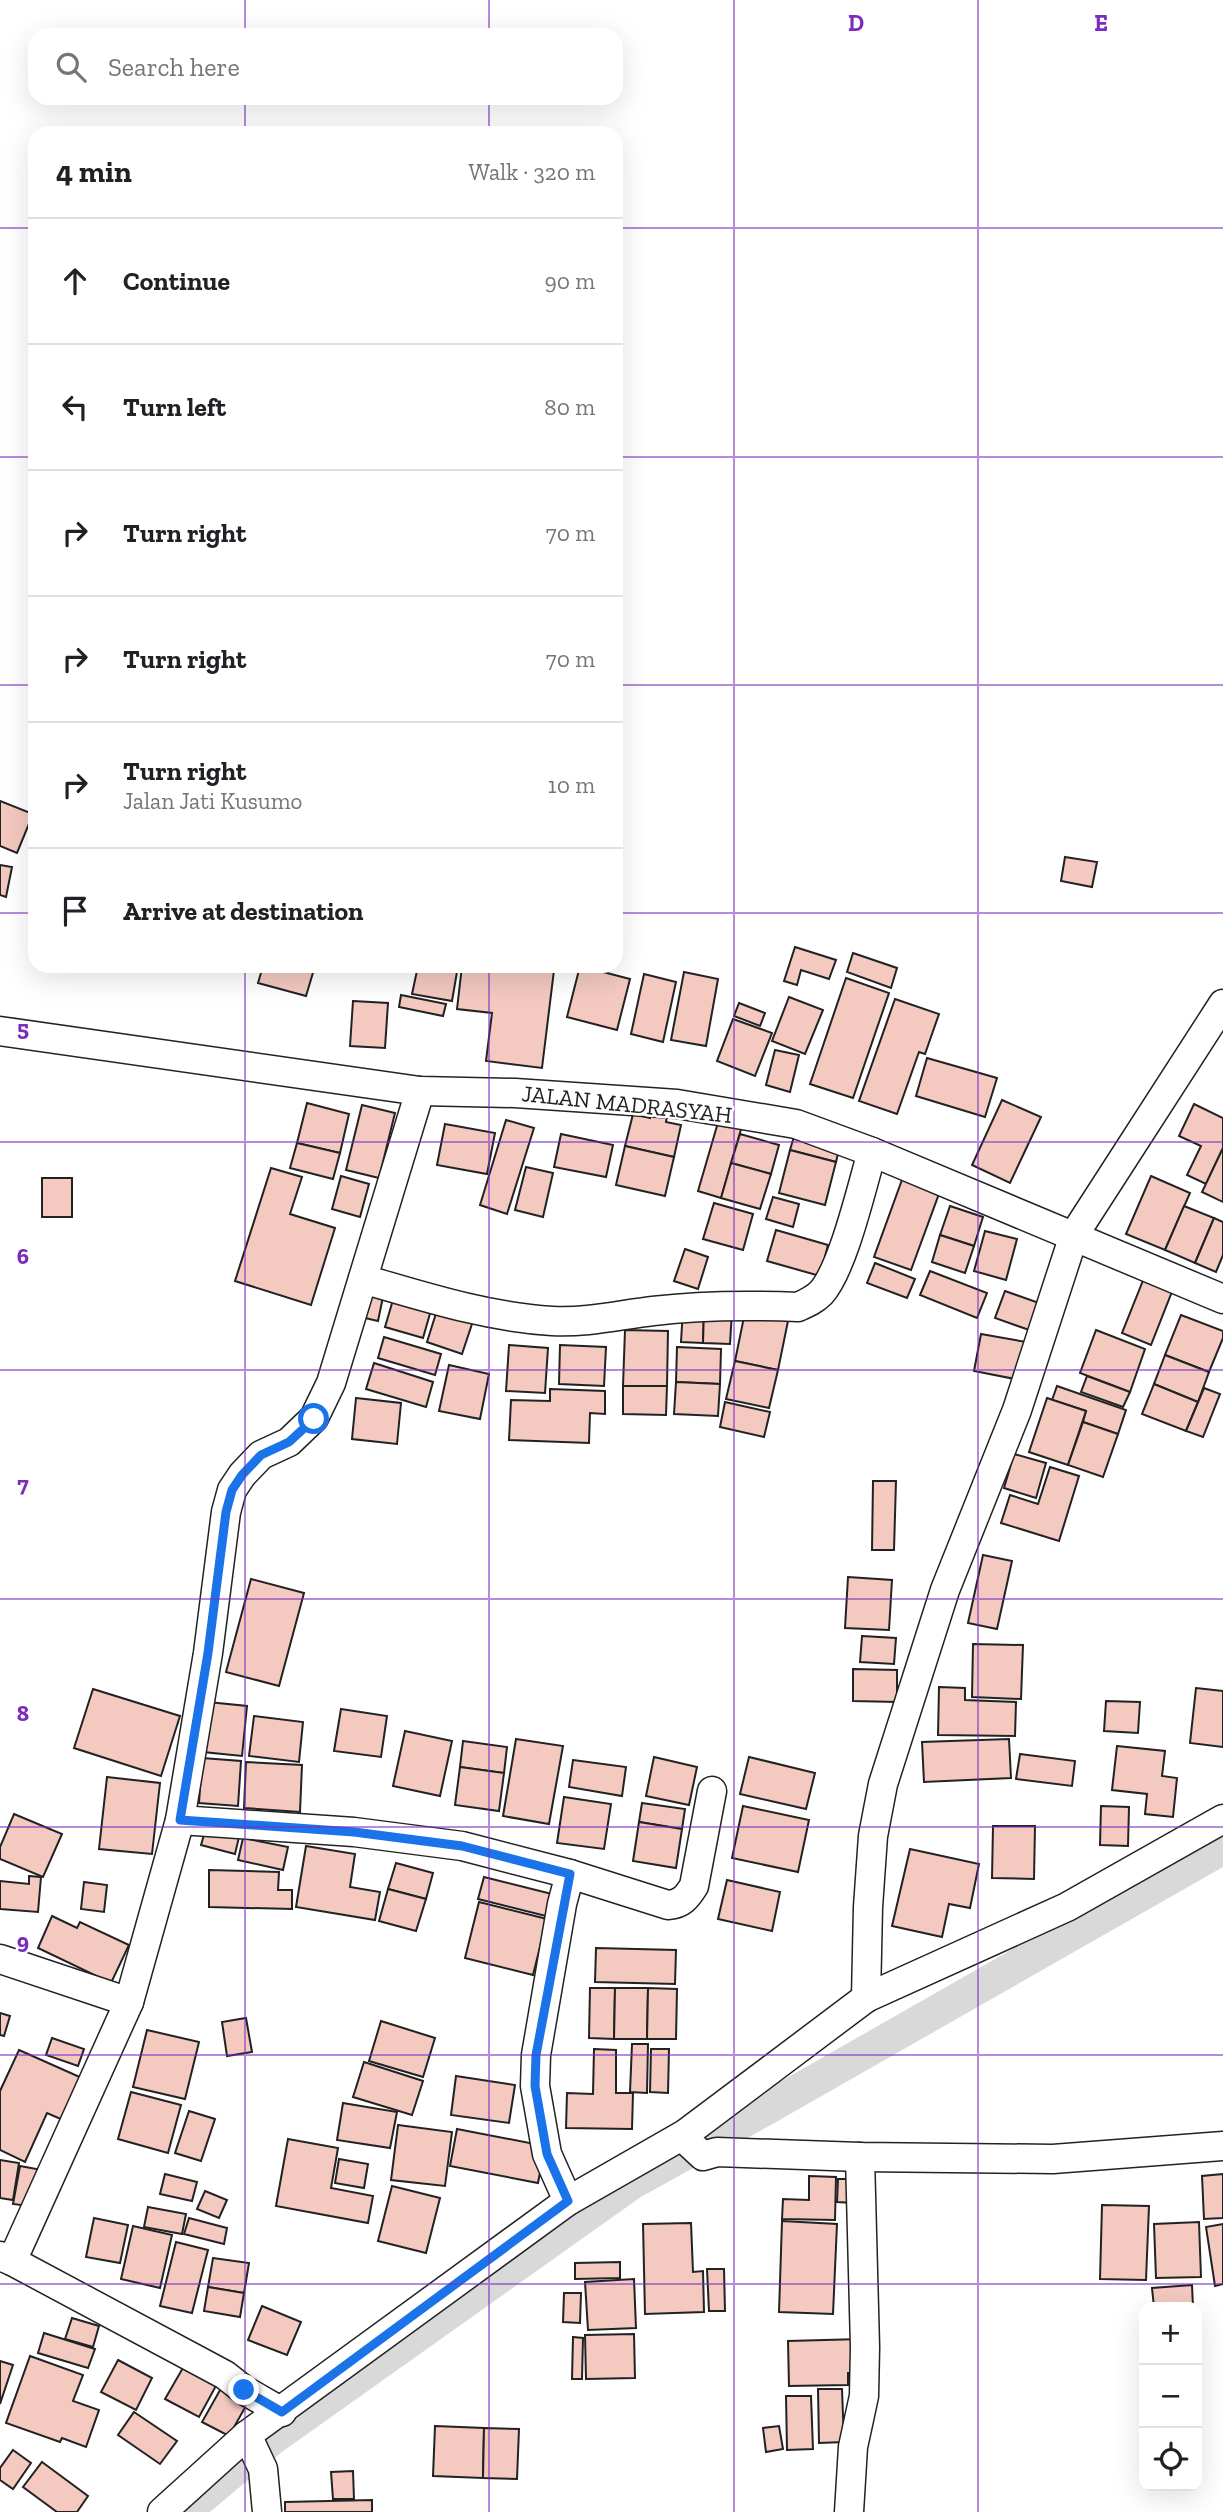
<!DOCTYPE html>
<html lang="en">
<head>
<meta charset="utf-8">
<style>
	body { margin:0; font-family:"Zilla Slab",serif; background:#f6f6f6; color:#202124 }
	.controls { position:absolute; right:21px; bottom:21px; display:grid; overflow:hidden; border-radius:14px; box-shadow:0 7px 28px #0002 }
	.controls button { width:63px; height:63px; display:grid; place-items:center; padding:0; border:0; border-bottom:2px solid #e0e0e0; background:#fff; color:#202124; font:35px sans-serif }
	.stop { position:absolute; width:21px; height:21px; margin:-16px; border:5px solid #1a73e8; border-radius:50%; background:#fff }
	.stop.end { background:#1a73e8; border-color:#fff; box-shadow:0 2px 7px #0008 }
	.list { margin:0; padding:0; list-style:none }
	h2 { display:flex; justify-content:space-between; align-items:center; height:91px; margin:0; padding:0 28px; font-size:30px }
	h2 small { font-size:23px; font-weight:400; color:#757577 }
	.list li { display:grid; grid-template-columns:46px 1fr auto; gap:21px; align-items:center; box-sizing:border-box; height:126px; padding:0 28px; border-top:2px solid #e0e0e0 }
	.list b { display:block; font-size:26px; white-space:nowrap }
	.list p { margin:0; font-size:23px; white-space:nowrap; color:#757577 }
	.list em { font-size:23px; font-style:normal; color:#757577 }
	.icon { flex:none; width:38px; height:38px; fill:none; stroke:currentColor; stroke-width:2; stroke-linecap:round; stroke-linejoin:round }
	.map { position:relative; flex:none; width:1223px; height:2512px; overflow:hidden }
	.search { position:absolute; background:#fff; box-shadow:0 7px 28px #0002; left:28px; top:28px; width:595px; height:77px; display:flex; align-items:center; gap:18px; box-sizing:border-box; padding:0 24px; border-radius:21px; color:#757577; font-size:26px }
	.panel { position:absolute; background:#fff; box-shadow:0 7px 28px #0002; left:28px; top:126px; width:595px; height:847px; border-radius:21px }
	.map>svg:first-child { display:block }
</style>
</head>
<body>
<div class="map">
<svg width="1223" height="2512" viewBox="0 0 1223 2512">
	<rect width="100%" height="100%" fill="#fff"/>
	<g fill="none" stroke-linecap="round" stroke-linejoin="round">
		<!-- canal -->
		<polyline stroke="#d9d9d9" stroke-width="33" points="184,2512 273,2438 632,2183 769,2107 1223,1848"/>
	</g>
	<!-- building -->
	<g fill="#f3c9c0" stroke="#222" stroke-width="2">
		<polygon points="0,801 33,814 17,853 0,846"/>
		<polygon points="1065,857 1097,862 1092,887 1061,881"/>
		<polygon points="0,865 12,867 6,897 0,895"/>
		<polygon points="795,947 836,960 829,979 801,970 797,985 784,981"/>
		<polygon points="853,953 897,968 891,988 847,972"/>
		<polygon points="263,966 315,966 306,996 258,983"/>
		<polygon points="418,966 458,966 452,1001 412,994"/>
		<polygon points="462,966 515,970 515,966 523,966 554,970 542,1068 486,1061 492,1013 457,1009"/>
		<polygon points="580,966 630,979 617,1030 567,1017"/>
		<polygon points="684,972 718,979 706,1046 671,1040"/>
		<polygon points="644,974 676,982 663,1042 631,1034"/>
		<polygon points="846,978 889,993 853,1098 810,1084"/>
		<polygon points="401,995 446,1004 443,1016 399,1007"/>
		<polygon points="789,997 823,1010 805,1054 772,1041"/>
		<polygon points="895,999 939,1014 925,1054 919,1052 897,1114 859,1101"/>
		<polygon points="353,1001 388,1003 385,1048 350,1046"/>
		<polygon points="739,1003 765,1013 760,1026 734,1016"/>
		<polygon points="733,1019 772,1033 755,1076 717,1061"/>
		<polygon points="775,1050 799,1055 790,1092 766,1085"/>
		<polygon points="927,1058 997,1078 985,1117 916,1096"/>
		<polygon points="1002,1100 1041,1117 1010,1183 972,1165"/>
		<polygon points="307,1103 349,1114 340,1153 297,1143"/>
		<polygon points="1194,1104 1223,1118 1223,1148 1206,1184 1187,1175 1201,1146 1179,1136"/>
		<polygon points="362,1105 395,1113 379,1178 346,1170"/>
		<polygon points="653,1106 668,1109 666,1122 681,1125 674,1157 625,1146 633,1114 650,1118"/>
		<polygon points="719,1119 742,1126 721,1198 698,1191"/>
		<polygon points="506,1120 534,1128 507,1214 480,1205"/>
		<polygon points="445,1124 495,1133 487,1174 437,1165"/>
		<polygon points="795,1133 840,1145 836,1162 790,1150"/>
		<polygon points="561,1134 613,1145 606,1177 554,1167"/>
		<polygon points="740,1134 779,1145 771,1174 731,1163"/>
		<polygon points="297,1143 340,1153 333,1179 290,1168"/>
		<polygon points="625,1146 674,1157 665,1196 616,1185"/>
		<polygon points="790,1150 836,1162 825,1205 779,1193"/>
		<polygon points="1222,1150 1223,1150 1223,1202 1202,1192"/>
		<polygon points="731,1163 771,1174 760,1209 721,1198"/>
		<polygon points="526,1167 553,1173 543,1217 515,1210"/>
		<polygon points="271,1168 302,1177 290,1214 335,1228 311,1305 235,1281"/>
		<polygon points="341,1176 369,1184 360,1217 332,1209"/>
		<polygon points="1151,1176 1190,1193 1165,1250 1126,1234"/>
		<polygon points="903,1177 940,1191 911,1270 874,1257"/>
		<rect x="42" y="1178" width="30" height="39"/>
		<polygon points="773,1197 799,1204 793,1227 766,1219"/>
		<polygon points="714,1203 753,1214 743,1250 703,1239"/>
		<polygon points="950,1206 983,1217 974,1246 940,1235"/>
		<polygon points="1184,1206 1214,1218 1195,1263 1165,1250"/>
		<polygon points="1214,1218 1223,1222 1223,1255 1216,1272 1195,1263"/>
		<polygon points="776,1230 828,1245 820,1276 767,1261"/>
		<polygon points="985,1231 1017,1239 1006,1280 974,1271"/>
		<polygon points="940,1235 974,1246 965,1273 932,1262"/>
		<polygon points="685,1249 708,1257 698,1289 674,1281"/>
		<polygon points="875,1263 915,1279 907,1298 867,1283"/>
		<polygon points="930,1271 987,1293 977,1318 920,1295"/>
		<polygon points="1144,1278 1173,1289 1151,1345 1122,1333"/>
		<polygon points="370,1289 384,1292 378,1321 365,1318"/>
		<polygon points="1005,1291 1042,1304 1032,1331 995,1318"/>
		<polygon points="395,1293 433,1303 423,1338 385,1327"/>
		<polygon points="438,1307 474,1318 462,1354 427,1342"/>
		<polygon points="683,1308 704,1309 703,1343 681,1342"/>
		<polygon points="704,1309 732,1311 730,1344 703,1343"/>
		<polygon points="745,1312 788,1321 778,1370 735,1361"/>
		<polygon points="1181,1315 1223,1331 1223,1338 1209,1372 1165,1355"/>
		<polygon points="625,1330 668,1331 667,1386 623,1386"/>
		<polygon points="1096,1330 1145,1349 1130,1392 1080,1373"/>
		<polygon points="981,1334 1026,1342 1020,1380 974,1371"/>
		<polygon points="384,1337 441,1354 435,1375 378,1358"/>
		<polygon points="509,1345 548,1348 545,1393 506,1391"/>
		<polygon points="560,1345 606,1347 604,1386 559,1384"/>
		<polygon points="677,1347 721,1349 720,1384 676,1382"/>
		<polygon points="1165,1355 1209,1372 1198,1402 1154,1384"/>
		<polygon points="735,1361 778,1370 769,1408 726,1399"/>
		<polygon points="374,1363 433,1382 426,1407 366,1389"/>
		<polygon points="449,1365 489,1374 480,1419 439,1411"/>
		<polygon points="1087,1376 1130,1392 1123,1407 1081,1392"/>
		<polygon points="676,1382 720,1384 718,1416 674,1414"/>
		<polygon points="1154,1384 1198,1402 1186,1431 1142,1414"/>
		<polygon points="623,1386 667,1386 666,1415 623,1414"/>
		<polygon points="1057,1386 1126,1410 1118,1434 1083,1422 1086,1411 1052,1400"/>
		<polygon points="1204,1388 1220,1394 1203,1437 1186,1431"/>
		<polygon points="550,1389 605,1391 605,1414 590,1413 589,1443 509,1440 511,1400 550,1401"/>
		<polygon points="356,1398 401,1403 397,1444 352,1439"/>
		<polygon points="1047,1398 1086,1411 1068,1465 1029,1452"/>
		<polygon points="725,1402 770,1412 764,1437 720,1427"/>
		<polygon points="1083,1422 1118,1434 1103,1477 1068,1465"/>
		<polygon points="1014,1454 1046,1463 1036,1498 1004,1488"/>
		<polygon points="1050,1467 1079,1476 1059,1541 1001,1523 1010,1495 1038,1504"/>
		<polygon points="873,1481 896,1481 894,1550 872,1550"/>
		<polygon points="983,1555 1012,1561 997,1629 968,1623"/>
		<polygon points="848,1577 892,1580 889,1630 845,1628"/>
		<polygon points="251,1579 304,1593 279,1686 226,1672"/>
		<polygon points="862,1636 896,1638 894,1664 860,1662"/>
		<polygon points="973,1644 1023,1645 1021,1699 972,1697"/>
		<polygon points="853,1669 897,1670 897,1702 853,1701"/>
		<polygon points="939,1687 965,1688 965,1700 1016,1702 1015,1736 938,1735"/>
		<polygon points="1196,1688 1223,1691 1223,1747 1190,1743"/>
		<polygon points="93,1689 180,1716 161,1776 74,1748"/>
		<polygon points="1106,1701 1140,1702 1138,1733 1104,1731"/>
		<polygon points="208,1702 247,1706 242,1756 203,1752"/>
		<polygon points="341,1709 387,1716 381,1757 334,1751"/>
		<polygon points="254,1716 303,1722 299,1762 249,1756"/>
		<polygon points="405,1731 452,1741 440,1796 393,1786"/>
		<polygon points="516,1739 563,1746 549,1824 503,1816"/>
		<polygon points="1009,1739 1011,1778 924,1782 922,1742"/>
		<polygon points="463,1741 507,1747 504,1773 460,1767"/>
		<polygon points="1117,1746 1165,1751 1162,1776 1177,1778 1173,1817 1145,1814 1147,1794 1112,1790"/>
		<polygon points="1020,1754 1075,1761 1072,1786 1016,1779"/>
		<polygon points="654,1757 697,1767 689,1805 646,1796"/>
		<polygon points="749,1757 815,1773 806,1809 740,1794"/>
		<polygon points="202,1758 241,1761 238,1806 199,1803"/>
		<polygon points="573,1760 626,1767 622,1796 569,1787"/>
		<polygon points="246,1762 302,1765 300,1812 244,1808"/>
		<polygon points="460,1767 504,1773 499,1811 455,1805"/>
		<polygon points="107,1777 160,1783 152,1854 99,1849"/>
		<polygon points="564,1797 611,1804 604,1849 557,1843"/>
		<polygon points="642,1803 685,1809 682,1829 639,1822"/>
		<polygon points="743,1806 809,1820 798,1872 732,1858"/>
		<polygon points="1101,1806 1129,1807 1128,1846 1100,1845"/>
		<polygon points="14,1814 62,1834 43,1877 0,1859 0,1847"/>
		<polygon points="639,1822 682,1829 676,1868 633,1861"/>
		<polygon points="993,1826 1035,1826 1034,1879 992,1878"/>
		<polygon points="206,1828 239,1837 235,1854 201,1845"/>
		<polygon points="243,1838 288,1847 283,1870 238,1860"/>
		<polygon points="306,1846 355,1854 350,1887 380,1892 375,1920 296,1907"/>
		<polygon points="910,1849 979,1864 970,1908 949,1904 942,1937 892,1926"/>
		<polygon points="396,1863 433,1873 426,1899 388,1889"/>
		<polygon points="209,1870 279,1872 278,1890 292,1890 292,1909 209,1907"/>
		<polygon points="29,1876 41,1877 38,1912 0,1909 0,1881 29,1884"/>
		<polygon points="484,1877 556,1895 550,1917 478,1899"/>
		<polygon points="727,1880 780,1892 772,1931 718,1919"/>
		<polygon points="84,1882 107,1885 104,1912 81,1909"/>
		<polygon points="388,1889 426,1899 416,1931 379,1921"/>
		<polygon points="479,1902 547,1919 533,1975 465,1958"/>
		<polygon points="52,1916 77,1928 80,1922 129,1945 111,1983 38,1948"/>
		<polygon points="596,1948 676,1950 675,1984 595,1982"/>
		<polygon points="590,1988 615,1988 614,2039 589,2038"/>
		<polygon points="615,1988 648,1988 647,2039 614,2039"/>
		<polygon points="648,1988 677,1989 676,2039 647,2039"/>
		<polygon points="0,2013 10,2016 4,2036 0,2035"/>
		<polygon points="246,2018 252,2052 227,2056 222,2022"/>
		<polygon points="381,2021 435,2038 423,2077 369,2061"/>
		<polygon points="147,2030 199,2042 185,2099 133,2087"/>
		<polygon points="52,2038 84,2049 78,2066 46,2055"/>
		<polygon points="632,2044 648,2044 647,2093 630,2092"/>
		<polygon points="594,2049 616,2050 616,2093 633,2093 632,2129 566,2128 567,2093 593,2094"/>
		<polygon points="651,2049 669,2049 668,2093 650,2092"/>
		<polygon points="19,2050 82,2078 63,2120 47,2113 25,2162 0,2150 0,2091"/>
		<polygon points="364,2062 423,2081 412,2115 353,2097"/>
		<polygon points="456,2076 515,2085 509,2123 451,2115"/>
		<polygon points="131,2092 181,2105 168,2153 118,2139"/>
		<polygon points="343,2103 397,2112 390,2148 337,2140"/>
		<polygon points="189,2111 215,2119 201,2161 175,2153"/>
		<polygon points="398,2125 452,2132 445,2186 391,2180"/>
		<polygon points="457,2129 545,2146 538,2183 450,2166"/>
		<polygon points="288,2139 338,2148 331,2188 373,2196 368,2223 276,2206"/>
		<polygon points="339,2159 368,2164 364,2188 335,2183"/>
		<polygon points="0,2160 19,2163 13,2200 0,2198"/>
		<polygon points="20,2166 42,2170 36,2207 13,2204"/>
		<polygon points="165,2174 197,2182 192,2201 160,2194"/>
		<polygon points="1223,2174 1223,2218 1204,2219 1202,2176"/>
		<polygon points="809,2176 836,2177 835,2220 782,2219 783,2199 809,2200"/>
		<polygon points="838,2179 855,2179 854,2203 837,2202"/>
		<polygon points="392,2186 440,2198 426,2253 378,2241"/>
		<polygon points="205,2191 227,2200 219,2218 197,2209"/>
		<polygon points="1102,2205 1149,2206 1146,2280 1100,2279"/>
		<polygon points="148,2207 186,2214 182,2234 144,2227"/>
		<polygon points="94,2218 128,2225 120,2263 86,2257"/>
		<polygon points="189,2218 227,2228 224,2244 184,2234"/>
		<polygon points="782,2221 837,2224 833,2314 779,2312"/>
		<polygon points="1199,2222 1201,2277 1156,2278 1154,2224"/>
		<polygon points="691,2223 693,2272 703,2271 704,2312 645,2314 643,2224"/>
		<polygon points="1223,2224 1223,2284 1215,2286 1206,2227"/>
		<polygon points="133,2226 172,2235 160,2288 121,2279"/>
		<polygon points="176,2242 208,2250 192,2313 160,2306"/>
		<polygon points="213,2258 249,2263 244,2293 208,2287"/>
		<polygon points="620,2262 620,2278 575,2279 575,2263"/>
		<polygon points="707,2269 724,2269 725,2311 709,2311"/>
		<polygon points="634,2279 636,2328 588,2330 585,2282"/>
		<polygon points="1192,2285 1193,2307 1154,2307 1152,2288"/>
		<polygon points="208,2287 244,2293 240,2317 204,2311"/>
		<polygon points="564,2293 581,2293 580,2323 563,2322"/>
		<polygon points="262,2306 301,2322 287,2355 248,2340"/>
		<polygon points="72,2318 99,2326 93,2347 65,2339"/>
		<polygon points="44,2333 95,2349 88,2368 38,2353"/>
		<polygon points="634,2334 635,2378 586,2379 585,2335"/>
		<polygon points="573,2337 583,2338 582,2379 572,2379"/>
		<polygon points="861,2339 862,2373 848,2373 848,2385 789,2386 788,2341"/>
		<polygon points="30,2356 83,2375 73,2401 99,2410 86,2447 62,2438 60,2442 6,2423"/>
		<polygon points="118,2360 152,2378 136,2410 101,2392"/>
		<polygon points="0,2361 13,2365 0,2404"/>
		<polygon points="184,2366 217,2384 199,2417 165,2399"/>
		<polygon points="224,2383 251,2397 229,2436 202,2422"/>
		<polygon points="818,2389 842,2389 844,2442 819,2443"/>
		<polygon points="786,2396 811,2396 813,2449 787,2450"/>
		<polygon points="134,2412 177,2441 160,2464 118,2435"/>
		<polygon points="435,2426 484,2428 483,2478 433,2476"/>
		<polygon points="779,2426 783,2449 766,2452 763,2428"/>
		<polygon points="484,2428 519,2429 517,2479 483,2478"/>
		<polygon points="13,2450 31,2463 13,2489 0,2480 0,2468"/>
		<polygon points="42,2462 88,2496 77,2512 57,2512 23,2487"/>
		<polygon points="353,2471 354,2499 333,2499 331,2472"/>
		<polygon points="372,2500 372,2512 285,2512 285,2502"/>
	</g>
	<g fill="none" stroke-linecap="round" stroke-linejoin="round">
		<!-- street casing -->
		<g stroke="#222" stroke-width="31">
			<g id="street">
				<polyline points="0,1031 420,1091 515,1093 677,1104 796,1124 872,1152 1223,1299"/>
				<path d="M363 1279C425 1297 487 1317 552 1321 586 1323 619 1315 653 1311 702 1305 749 1305 798 1307 807 1303 814 1300 821 1293 843 1269 862 1186 872 1152"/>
				<polyline points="180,1820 354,1832 462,1846 570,1874 562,1904 536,2055 535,2086 547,2154 568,2201"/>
				<path d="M570 1874 668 1905C682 1904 687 1897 694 1886L712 1791"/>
				<polyline points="0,1959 129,2002"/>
				<polyline points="866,1998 868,1907 873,1836 883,1784 945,1590 1017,1410 1074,1235 1223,1004"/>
				<polyline points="685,2134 690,2144 703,2156 717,2152 860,2157 1053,2159 1223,2146"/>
				<polyline points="0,2256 12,2261 225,2375 244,2390 282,2412"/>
				<polyline points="12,2261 129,2002 180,1820 208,1653 226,1512 232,1490 242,1475 261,1455 289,1442 314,1418 331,1383 420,1091"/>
				<polyline points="247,2435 263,2469 267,2512"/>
				<polyline points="162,2512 247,2435 568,2201 685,2134 866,1998 1067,1907 1223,1819"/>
				<polyline points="849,2512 853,2447 864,2396 865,2347 860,2157"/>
			</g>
		</g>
		<!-- street -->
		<use href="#street" stroke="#fff" stroke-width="28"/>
	</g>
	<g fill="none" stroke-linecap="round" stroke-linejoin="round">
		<!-- route -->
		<polyline stroke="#1a73e8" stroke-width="9" points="244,2390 282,2412 568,2201 547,2154 535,2086 536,2055 570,1874 462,1846 354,1832 180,1820 208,1653 226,1512 232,1490 242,1475 261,1455 289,1442 314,1419"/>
	</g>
	<!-- grid -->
	<path fill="none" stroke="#7b2cbf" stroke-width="2" stroke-opacity="0.55" d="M245 0V35M489 0V35M734 0V2512M978 0V2512M245 98V133M489 98V133M0 228H35M616 228H1223M0 457H35M616 457H1223M0 685H35M616 685H1223M0 913H35M616 913H1223M245 966V2512M489 966V2512M0 1142H1223M0 1370H1223M0 1599H1223M0 1827H1223M0 2055H1223M0 2284H1223"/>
	<g text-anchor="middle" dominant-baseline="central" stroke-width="5" stroke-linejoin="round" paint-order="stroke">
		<!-- street labels -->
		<g font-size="23" fill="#222" stroke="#fff">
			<text transform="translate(627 1104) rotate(6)">JALAN MADRASYAH</text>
		</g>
	</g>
	<g font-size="23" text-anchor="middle" font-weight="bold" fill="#7b2cbf" stroke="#fff" stroke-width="5" stroke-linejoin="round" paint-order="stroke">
		<text x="856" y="31">D</text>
		<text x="1101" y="31">E</text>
		<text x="23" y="1036">5</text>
		<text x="23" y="1264">6</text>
		<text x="23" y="1492">7</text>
		<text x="23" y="1721">8</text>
		<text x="23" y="1949">9</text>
	</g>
</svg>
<div class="controls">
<button>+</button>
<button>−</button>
<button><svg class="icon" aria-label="locate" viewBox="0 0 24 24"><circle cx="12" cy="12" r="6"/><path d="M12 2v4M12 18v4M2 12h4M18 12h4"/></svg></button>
</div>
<div class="stop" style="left:314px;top:1419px"></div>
<div class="stop end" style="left:244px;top:2390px"></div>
<div class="search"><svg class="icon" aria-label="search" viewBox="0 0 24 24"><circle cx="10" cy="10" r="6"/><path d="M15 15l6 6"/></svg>Search here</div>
<section class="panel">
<h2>4 min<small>Walk · 320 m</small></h2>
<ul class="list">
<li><svg class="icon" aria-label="ahead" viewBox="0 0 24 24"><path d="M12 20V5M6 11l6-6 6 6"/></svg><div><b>Continue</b></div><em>90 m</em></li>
<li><svg class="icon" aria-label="left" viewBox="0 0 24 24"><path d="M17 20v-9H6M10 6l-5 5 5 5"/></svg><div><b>Turn left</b></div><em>80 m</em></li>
<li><svg class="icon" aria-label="right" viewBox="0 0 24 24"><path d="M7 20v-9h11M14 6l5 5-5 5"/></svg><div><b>Turn right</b></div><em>70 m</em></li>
<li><svg class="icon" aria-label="right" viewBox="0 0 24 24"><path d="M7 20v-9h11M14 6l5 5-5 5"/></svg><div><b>Turn right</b></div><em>70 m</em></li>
<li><svg class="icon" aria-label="right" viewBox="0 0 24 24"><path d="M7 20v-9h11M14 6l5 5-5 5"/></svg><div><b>Turn right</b><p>Jalan Jati Kusumo</p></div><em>10 m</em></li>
<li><svg class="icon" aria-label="arrive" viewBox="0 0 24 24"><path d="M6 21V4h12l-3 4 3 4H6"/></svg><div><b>Arrive at destination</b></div></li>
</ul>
</section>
</div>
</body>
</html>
